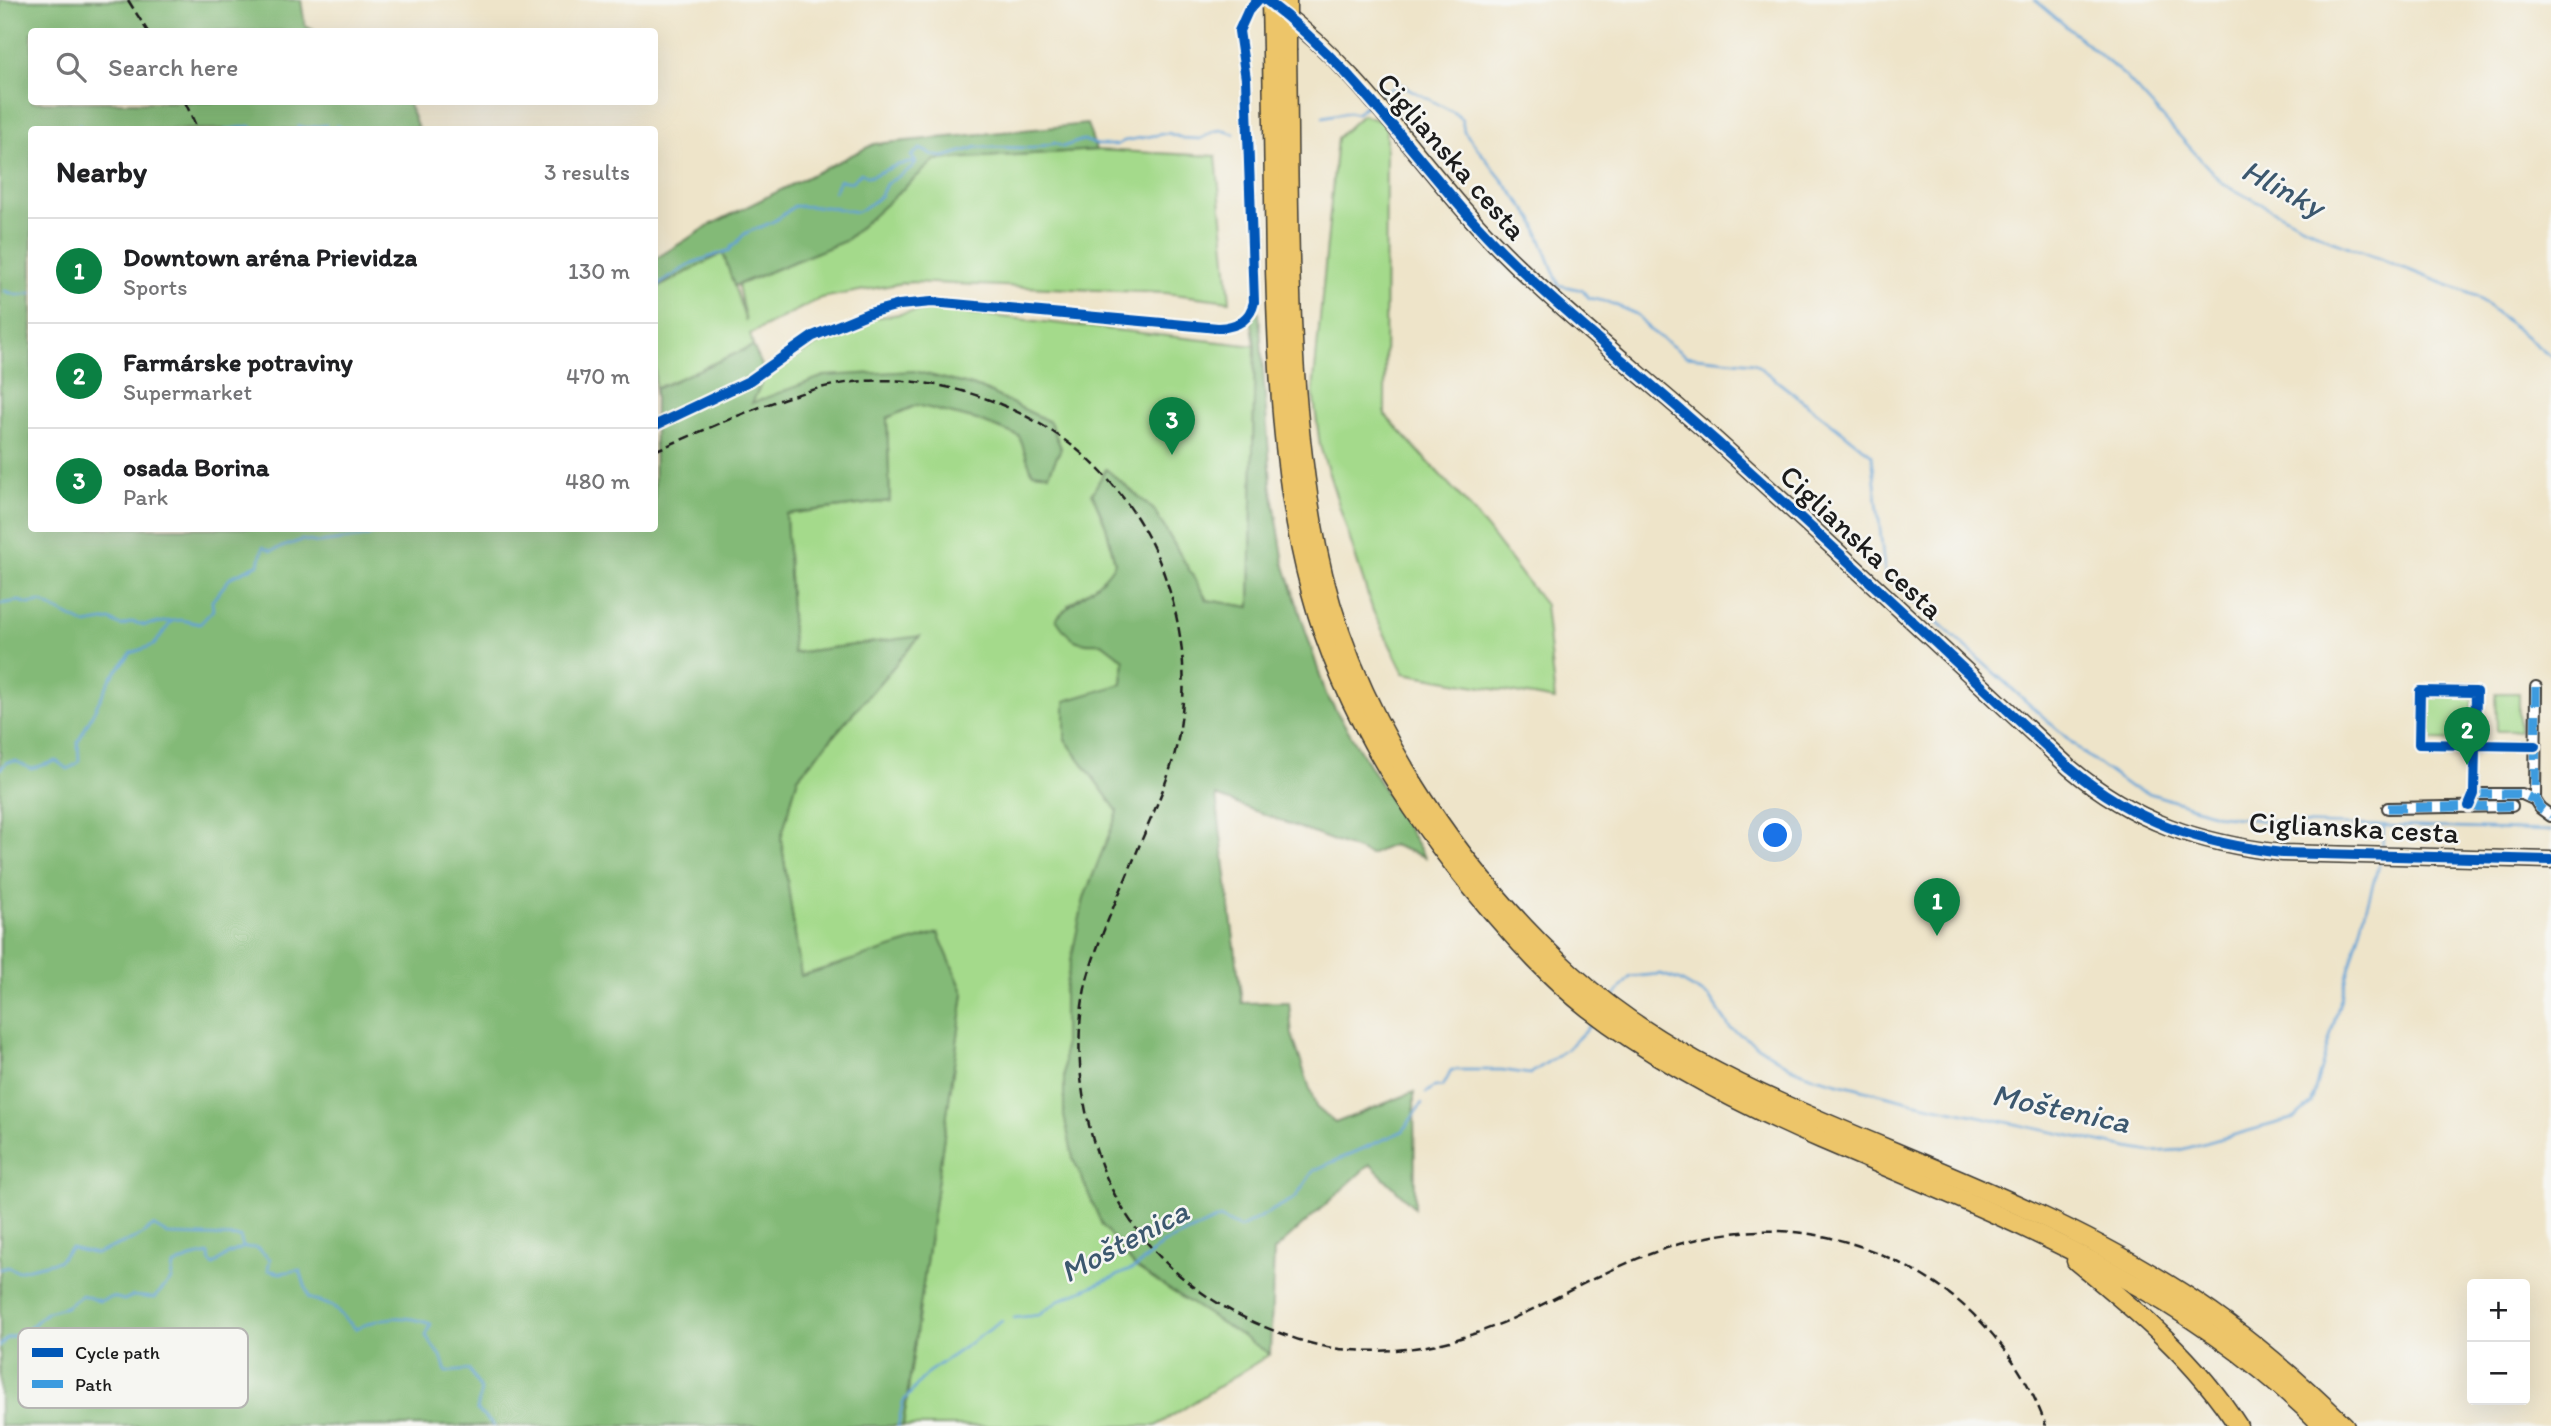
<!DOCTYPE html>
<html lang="en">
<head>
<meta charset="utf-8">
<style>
	body { margin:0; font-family:Itim,sans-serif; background:#f2f2f2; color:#202124 }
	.controls { position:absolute; right:21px; bottom:21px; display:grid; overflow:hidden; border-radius:7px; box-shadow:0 7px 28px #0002 }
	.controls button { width:63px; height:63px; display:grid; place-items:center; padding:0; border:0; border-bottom:2px solid #e0e0e0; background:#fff; color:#202124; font:35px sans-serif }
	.you { position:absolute; left:1776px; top:836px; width:24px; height:24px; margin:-18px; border:5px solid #fff; border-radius:50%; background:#1a73e8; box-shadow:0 0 0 10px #1a73e833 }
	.badge { display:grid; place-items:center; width:46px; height:46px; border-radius:50%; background:#0b8043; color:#fff; font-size:23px; font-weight:700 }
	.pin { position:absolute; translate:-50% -58px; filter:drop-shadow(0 2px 4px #0008) }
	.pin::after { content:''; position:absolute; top:37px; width:24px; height:21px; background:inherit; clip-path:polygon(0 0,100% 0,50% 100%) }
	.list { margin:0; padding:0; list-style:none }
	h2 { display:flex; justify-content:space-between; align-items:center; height:91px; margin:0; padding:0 28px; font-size:30px }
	h2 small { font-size:23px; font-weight:400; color:#757577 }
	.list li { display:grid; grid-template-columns:46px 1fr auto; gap:21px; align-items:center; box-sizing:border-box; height:105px; padding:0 28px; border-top:2px solid #e0e0e0 }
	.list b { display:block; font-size:26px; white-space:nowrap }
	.list p { margin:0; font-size:23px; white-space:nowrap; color:#757577 }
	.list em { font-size:23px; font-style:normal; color:#757577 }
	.icon { flex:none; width:38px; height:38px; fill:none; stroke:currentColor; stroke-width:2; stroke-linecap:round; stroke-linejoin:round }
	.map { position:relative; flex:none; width:2551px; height:1426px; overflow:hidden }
	.search { position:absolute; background:#fff; box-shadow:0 7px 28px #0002; left:28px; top:28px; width:630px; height:77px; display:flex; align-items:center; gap:18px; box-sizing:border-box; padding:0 24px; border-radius:7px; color:#757577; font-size:26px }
	.panel { position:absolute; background:#fff; box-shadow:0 7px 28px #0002; left:28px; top:126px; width:630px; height:406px; border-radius:7px }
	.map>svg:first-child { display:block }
</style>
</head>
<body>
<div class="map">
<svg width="2551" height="1426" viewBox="0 0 2551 1426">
	<rect width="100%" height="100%" fill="#f6f6f2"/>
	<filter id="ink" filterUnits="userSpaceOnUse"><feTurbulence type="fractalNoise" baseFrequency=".0143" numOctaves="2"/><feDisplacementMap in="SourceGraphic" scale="14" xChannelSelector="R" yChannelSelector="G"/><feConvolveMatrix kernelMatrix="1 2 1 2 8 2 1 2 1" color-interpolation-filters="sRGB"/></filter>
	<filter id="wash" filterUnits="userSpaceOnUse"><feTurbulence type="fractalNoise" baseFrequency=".00686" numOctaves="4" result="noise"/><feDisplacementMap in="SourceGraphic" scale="28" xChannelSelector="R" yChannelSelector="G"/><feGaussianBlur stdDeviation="1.57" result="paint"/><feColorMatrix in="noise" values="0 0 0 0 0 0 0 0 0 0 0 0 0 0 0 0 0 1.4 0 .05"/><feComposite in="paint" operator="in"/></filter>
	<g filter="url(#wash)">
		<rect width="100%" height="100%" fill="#eee4c9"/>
		<!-- green -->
		<g fill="#a4da8b" stroke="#607b54" stroke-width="2">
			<polygon points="1362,115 1386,123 1385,415 1468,505 1545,605 1555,700 1404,673 1373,611 1320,446 1313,392 1337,138"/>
			<polygon points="1096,150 1216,156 1230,301 1165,293 909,282 821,298 750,334 753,346 655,389 655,289 723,252 746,322 738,285 845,241 935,160"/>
			<polygon points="931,309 1255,346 1250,607 1207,600 1154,510 1092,493 1106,526 1115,563 1107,578 1068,605 1102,643 1124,660 1122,684 1065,739 1118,812 1084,898 1136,1268 1270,1354 1156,1426 903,1426 964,994 938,934 801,976 781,838 798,777 919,637 793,653 786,514 890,501 887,418 917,405 977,420 1019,436 1049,474 1061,448 1050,422 981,388 751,403 766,374 861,320"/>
			<polygon points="2496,693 2519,693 2519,731 2497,731"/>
			<polygon points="2430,696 2469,697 2473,701 2472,736 2466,741 2430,740 2424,735 2426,700"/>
		</g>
		<!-- forest -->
		<g fill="#83ba77" stroke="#506b4a" stroke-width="2">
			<polygon points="0,0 301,0 305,26 316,31 32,32 32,102 408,102 418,129 32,130 32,528 654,528 655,389 753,346 766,374 752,403 824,376 914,371 981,388 1050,422 1061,448 1049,474 1032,472 1019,436 977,420 917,405 887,418 890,501 786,514 793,653 920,636 798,777 781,838 801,976 938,933 964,994 903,1426 0,1426"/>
			<polygon points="1087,124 1096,150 935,160 845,241 734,286 723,253 655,289 655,259 712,224 874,144"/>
			<path d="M1259 312 1271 483 1284 563 1326 694 1425 857 1392 845 1370 855 1216 796 1242 1003 1289 1002 1292 1035 1316 1107 1335 1123 1414 1092 1415 1208 1370 1164 1274 1251 1270 1354 1136 1268 1102 1225 1073 1158 1064 1116V993L1084 898 1118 812 1065 739V701L1122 684 1124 660 1102 643C1077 645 1070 641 1056 619 1074 597 1101 588 1115 563L1106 526 1092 493 1106 469 1154 510 1207 600 1250 607 1255 346 1251 317Z"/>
		</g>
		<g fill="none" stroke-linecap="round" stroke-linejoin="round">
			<!-- stream -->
			<g stroke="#63a2d5" stroke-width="2.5">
				<polyline points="2035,0 2126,77 2223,184 2331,240 2476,296 2551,357"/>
				<polyline points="1378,95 1400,84 1455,113 1462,120 1464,131 1533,219 1559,285 1582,290 1589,298 1608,302 1636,314 1650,330 1686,356 1754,363 1872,455 1885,575 2086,755 2130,787 2221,816 2289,823 2551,831"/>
				<polyline points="1323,117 1349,112 1356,114 1367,104"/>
				<polyline points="79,124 81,130"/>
				<polyline points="337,126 346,130"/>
				<polyline points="225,130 250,126 255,130"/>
				<polyline points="297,130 299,126 307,128 326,125"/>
				<polyline points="834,192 840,180 851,182 861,173 869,177 897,165 915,162"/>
				<path d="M654 288 692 263 730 250 731 247C740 243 740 235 748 232 771 223 774 223 794 206L826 207 857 212 872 203 881 195 886 184 912 168 916 162 911 156 920 149 936 156 944 157 978 147 1033 148 1055 143 1062 147 1083 140 1098 145H1117L1124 141 1168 133 1182 138 1200 139 1215 131 1222 130 1234 134"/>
				<polyline points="5,291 17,295 32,293"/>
				<polyline points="0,604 19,601 29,604 41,602 85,624 110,620 121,626 132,622 145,625 170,621"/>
				<polyline points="0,769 7,762 16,761 31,769 56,761 68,769 79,762 78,742 111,678 131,653 154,645 172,621 181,620 200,624 213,610 212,601 231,577 259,564 263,547 271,551 302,540 319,543 365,537 384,528"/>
				<polyline points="2382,850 2384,825"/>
				<polyline points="1611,1000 1630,977 1660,974 1679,980 1709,997 1730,1028 1790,1067 1815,1077 1912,1102 2128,1148 2152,1152 2180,1150 2295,1118 2311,1104 2379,863"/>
				<polyline points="1426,1093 1434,1087 1443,1086 1452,1070 1502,1070 1530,1074 1567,1049 1594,1022"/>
				<path d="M0 1269 8 1267 17 1271 58 1261 71 1248 96 1254 140 1236 153 1226 168 1235 240 1237 243 1247 257 1248 270 1259 268 1270 280 1273 300 1270 309 1298 332 1306 356 1329C381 1316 404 1314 431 1324L426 1336 442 1359 446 1372 469 1370 481 1390 477 1410 494 1426"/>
				<polyline points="1014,1318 1039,1315 1060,1300 1137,1267 1162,1244 1220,1218 1240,1228 1295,1198 1314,1170 1403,1131 1422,1103"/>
				<polyline points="0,1346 7,1338 25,1332 47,1312 66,1307 82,1295 99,1301 113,1297 124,1300 133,1296 154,1298 171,1280 173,1266 190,1258 209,1254 210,1262 214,1265 228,1254 242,1248"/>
				<polyline points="898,1426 903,1402 927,1373 1002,1321"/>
			</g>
		</g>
	</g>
	<g filter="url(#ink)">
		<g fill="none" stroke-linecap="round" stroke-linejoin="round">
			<!-- street casing -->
			<g stroke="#3c3a36" stroke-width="14">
				<g id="street">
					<polyline points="2536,687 2535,800 2540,808 2551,816"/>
					<polyline points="2474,794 2522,794 2535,800"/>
					<polyline points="2469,806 2474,794 2475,745 2419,744 2420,691 2476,692 2475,745 2535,746"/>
					<polyline points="2388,808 2512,806"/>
				</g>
			</g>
			<!-- secondary casing -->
			<g stroke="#3c3a36" stroke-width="19">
				<path id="secondary" d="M1279 10C1372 80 1431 184 1515 264 1580 327 1651 382 1718 442 1836 549 1953 659 2070 768 2134 822 2199 843 2282 853L2551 860"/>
			</g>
			<!-- primary casing -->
			<g stroke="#3c3a36" stroke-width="21">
				<g id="primary">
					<path d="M1272 51C1273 124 1274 197 1275 270 1278 378 1283 488 1311 592 1342 710 1409 814 1487 906 1518 942 1551 979 1588 1008 1658 1062 1740 1104 1821 1139 1998 1215 2185 1285 2323 1426"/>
					<path d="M1287 51C1290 216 1285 383 1317 547 1349 709 1452 864 1573 975 1633 1030 1711 1072 1785 1105 1913 1162 2047 1209 2166 1283 2232 1323 2290 1372 2345 1426"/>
					<path d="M2076 1261C2136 1310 2196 1360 2238 1426"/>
				</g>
			</g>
			<!-- street -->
			<use href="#street" stroke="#fff" stroke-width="10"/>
			<!-- secondary -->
			<use href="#secondary" stroke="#f8e8c3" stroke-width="16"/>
			<!-- primary -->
			<use href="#primary" stroke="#edc569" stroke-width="18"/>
			<!-- rail -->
			<g stroke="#1c1c1c" stroke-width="2.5" stroke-dasharray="10 5" stroke-linecap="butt">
				<polyline points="128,0 148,32"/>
				<polyline points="185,102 198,130"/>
				<path d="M654 451C709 429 763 402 820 388 902 368 986 388 1056 434 1104 466 1144 517 1163 571 1182 623 1189 678 1179 733 1173 771 1155 809 1140 844 1123 887 1101 931 1088 976 1068 1050 1084 1150 1126 1214 1158 1264 1206 1302 1260 1325 1282 1334 1304 1343 1327 1347 1372 1355 1424 1350 1467 1336 1531 1316 1587 1277 1650 1254 1743 1218 1835 1223 1921 1275 1979 1309 2023 1362 2046 1426"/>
			</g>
			<!-- primary-bridge casing -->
			<g stroke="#3c3a36" stroke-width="21" stroke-linecap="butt">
				<g id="primary-bridge">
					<polyline points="1271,0 1272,51"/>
					<polyline points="1287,0 1287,51"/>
				</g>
			</g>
			<!-- primary-bridge -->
			<use href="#primary-bridge" stroke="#edc569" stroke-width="18"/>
			<!-- quiet -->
			<g stroke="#3c9bdf" stroke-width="9" stroke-dasharray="18 9" stroke-linecap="butt">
				<polyline points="2536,687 2535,800 2540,808 2551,816"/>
				<polyline points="2474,794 2522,794 2535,800"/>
				<polyline points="2388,808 2512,806"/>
			</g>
			<!-- cycleway casing -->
			<g stroke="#f6f6f2" stroke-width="15">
				<g id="cycleway">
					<path d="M1266 0C1367 76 1426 179 1515 264 1579 326 1650 382 1716 441 1836 548 1952 659 2070 768 2134 822 2199 843 2282 853L2551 860"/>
					<path d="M654 426 749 381 813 336 869 313 899 305 932 302 1218 328C1237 327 1250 320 1254 302L1246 79 1239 31 1248 11 1258 0"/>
					<polyline points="2469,806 2474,794 2475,745 2419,744 2420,691 2476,692 2475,745 2535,746"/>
				</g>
			</g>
			<!-- cycleway -->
			<use href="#cycleway" stroke="#0057b8" stroke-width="10"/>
		</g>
	</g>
	<g text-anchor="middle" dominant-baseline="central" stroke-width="5" stroke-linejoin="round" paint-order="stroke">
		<!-- street labels -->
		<g font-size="30" fill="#1c1c1c" stroke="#f6f6f2">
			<text transform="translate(1452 156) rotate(49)">Ciglianska cesta</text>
			<text transform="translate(1862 542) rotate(43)">Ciglianska cesta</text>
			<text transform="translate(2354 827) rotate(3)">Ciglianska cesta</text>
		</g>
		<!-- water labels -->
		<g font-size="32" font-style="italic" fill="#3c586f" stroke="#f6f6f2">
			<text transform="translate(2283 188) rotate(28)">Hlinky</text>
			<text transform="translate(2061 1108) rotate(12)">Moštenica</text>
			<text transform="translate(1124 1241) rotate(-28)">Moštenica</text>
		</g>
	</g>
	<!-- legend -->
	<rect x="18" y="1328" width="230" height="80" rx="10" fill="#f6f6f2" stroke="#b5b5b2" stroke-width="2"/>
	<rect x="32" y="1348" width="31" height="9" fill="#0057b8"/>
	<rect x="32" y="1380" width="31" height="8" fill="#3c9bdf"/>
	<g font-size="19" fill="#1c1c1c">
		<text x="75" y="1359">Cycle path</text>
		<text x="75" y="1391">Path</text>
	</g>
</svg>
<div class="controls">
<button>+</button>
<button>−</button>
</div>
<div class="you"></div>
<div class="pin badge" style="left:1937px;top:936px">1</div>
<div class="pin badge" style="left:2467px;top:765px">2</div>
<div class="pin badge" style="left:1172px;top:455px">3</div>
<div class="search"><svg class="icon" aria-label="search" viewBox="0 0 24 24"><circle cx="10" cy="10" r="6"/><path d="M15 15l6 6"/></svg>Search here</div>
<section class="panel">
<h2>Nearby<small>3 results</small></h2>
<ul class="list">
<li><span class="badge">1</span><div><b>Downtown aréna Prievidza</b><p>Sports</p></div><em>130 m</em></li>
<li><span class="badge">2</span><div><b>Farmárske potraviny</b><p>Supermarket</p></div><em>470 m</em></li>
<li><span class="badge">3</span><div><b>osada Borina</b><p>Park</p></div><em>480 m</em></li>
</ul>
</section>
</div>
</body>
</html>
